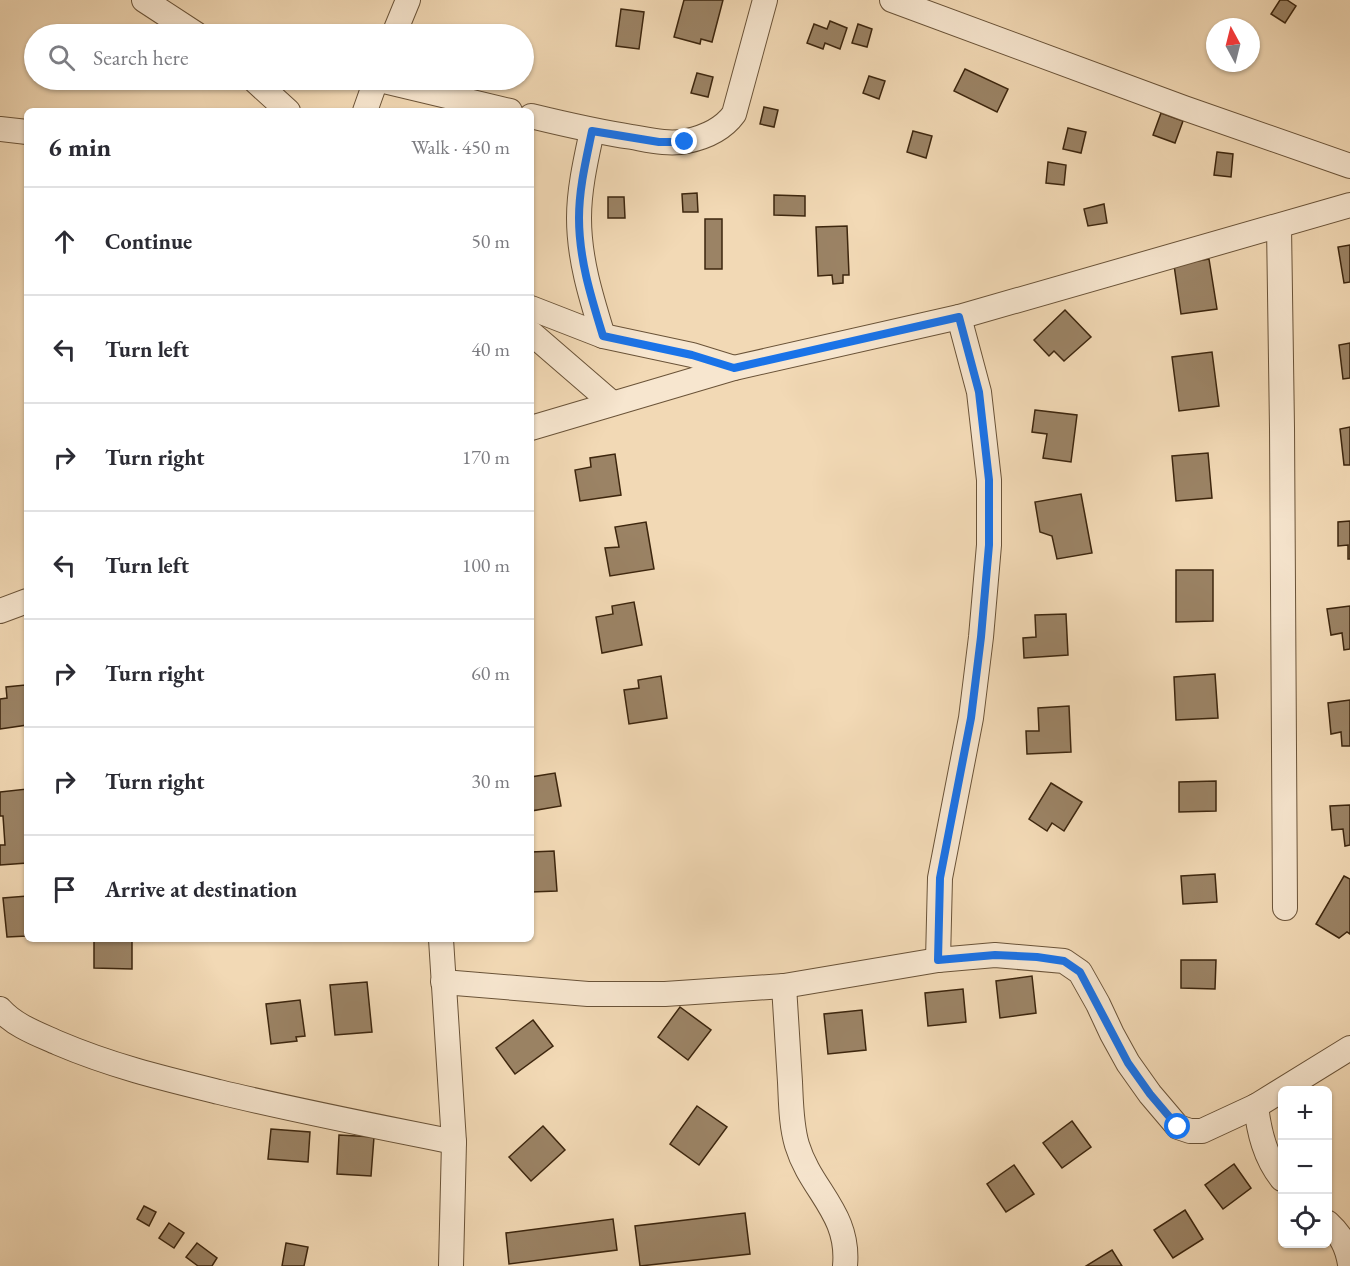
<!DOCTYPE html>
<html lang="en">
<head>
<meta charset="utf-8">
<style>
	body { margin:0; font-family:"EB Garamond",serif; background:#f7f7f7; color:#2b2b33 }
	.controls { position:absolute; right:18px; bottom:18px; display:grid; overflow:hidden; border-radius:9px; box-shadow:0 2px 4px #0004 }
	.controls button { width:54px; height:54px; display:grid; place-items:center; padding:0; border:0; border-bottom:2px solid #e1e1e2; background:#fff; color:#2b2b33; font:30px sans-serif }
	.compass { position:absolute; left:1206px; top:18px; width:54px; height:54px; border-radius:50%; background:#fff; box-shadow:0 2px 4px #0004; rotate:353deg }
	.stop { position:absolute; width:18px; height:18px; margin:-14px; border:4px solid #1a73e8; border-radius:50%; background:#fff }
	.stop.end { background:#1a73e8; border-color:#fff; box-shadow:0 2px 6px #0008 }
	.list { margin:0; padding:0; list-style:none }
	h2 { display:flex; justify-content:space-between; align-items:center; height:78px; margin:0; padding:0 24px; font-size:26px }
	h2 small { font-size:20px; font-weight:400; color:#7c7c81 }
	.list li { display:grid; grid-template-columns:39px 1fr auto; gap:18px; align-items:center; box-sizing:border-box; height:108px; padding:0 24px; border-top:2px solid #e1e1e2 }
	.list b { display:block; font-size:22px; white-space:nowrap }
	.list em { font-size:20px; font-style:normal; color:#7c7c81 }
	.icon { flex:none; width:33px; height:33px; fill:none; stroke:currentColor; stroke-width:2; stroke-linecap:round; stroke-linejoin:round }
	.map { position:relative; flex:none; width:1350px; height:1266px; overflow:hidden }
	.search { position:absolute; background:#fff; box-shadow:0 2px 4px #0004; left:24px; top:24px; width:510px; height:66px; display:flex; align-items:center; gap:15px; box-sizing:border-box; padding:0 21px; border-radius:33px; color:#7c7c81; font-size:22px }
	.panel { position:absolute; background:#fff; box-shadow:0 2px 4px #0004; left:24px; top:108px; width:510px; height:834px; border-radius:9px }
	.map>svg:first-child { display:block }
</style>
</head>
<body>
<div class="map">
<svg width="1350" height="1266" viewBox="0 0 1350 1266">
	<rect width="100%" height="100%" fill="#f2d9b5"/>
	<filter id="stains"><feTurbulence type="fractalNoise" baseFrequency=".00333" numOctaves="4"/><feColorMatrix values="0 0 0 0 .2 0 0 0 0 .09 0 0 0 0 .02 0 0 0 .5 -.17"/></filter>
	<radialGradient id="worn" r=".72"><stop offset=".6" stop-color="#630" stop-opacity="0"/><stop offset="1" stop-color="#630" stop-opacity=".3"/></radialGradient>
	<!-- building -->
	<g fill="#9b8365" stroke="#3d260e" stroke-width="1.5">
		<polygon points="684,0 723,0 712,42 701,39 700,44 674,37"/>
		<polygon points="1280,0 1287,0 1296,6 1285,23 1271,14"/>
		<polygon points="621,9 644,12 639,49 616,46"/>
		<polygon points="830,21 847,28 840,49 825,43 823,49 807,43 814,24 827,29"/>
		<polygon points="858,24 872,29 867,47 852,43"/>
		<polygon points="965,69 1008,89 997,112 954,91"/>
		<polygon points="697,73 713,77 708,97 691,93"/>
		<polygon points="869,76 885,81 879,99 863,93"/>
		<polygon points="764,107 778,110 774,127 760,124"/>
		<polygon points="1161,113 1183,121 1175,143 1153,135"/>
		<polygon points="1068,128 1086,132 1081,153 1063,149"/>
		<polygon points="913,131 932,136 926,158 907,152"/>
		<polygon points="1217,152 1233,154 1231,177 1214,175"/>
		<polygon points="1048,162 1066,165 1064,185 1046,183"/>
		<polygon points="697,193 698,212 683,212 682,194"/>
		<polygon points="774,195 805,196 805,216 774,215"/>
		<polygon points="608,197 624,197 625,218 608,218"/>
		<polygon points="1104,204 1107,223 1088,226 1084,209"/>
		<rect x="705" y="219" width="17" height="50"/>
		<polygon points="847,226 849,275 843,275 843,283 833,284 832,275 818,276 816,227"/>
		<polygon points="1350,245 1350,282 1344,283 1338,247"/>
		<polygon points="1209,259 1217,309 1181,314 1174,265"/>
		<polygon points="1065,310 1091,337 1064,361 1054,351 1049,356 1034,340"/>
		<polygon points="1350,343 1350,378 1343,379 1339,345"/>
		<polygon points="1212,352 1219,406 1179,411 1172,357"/>
		<polygon points="1035,410 1077,415 1071,462 1043,458 1047,434 1032,432"/>
		<polygon points="1350,427 1350,465 1344,465 1340,429"/>
		<polygon points="1208,453 1212,498 1176,501 1172,456"/>
		<polygon points="615,454 621,495 580,501 575,470 591,467 590,458"/>
		<polygon points="1081,494 1092,553 1057,559 1052,536 1040,532 1035,502"/>
		<polygon points="1350,521 1350,559 1348,559 1348,545 1338,546 1338,522"/>
		<polygon points="646,522 654,569 610,576 605,548 619,547 615,527"/>
		<polygon points="1176,570 1213,570 1213,621 1176,622"/>
		<polygon points="634,602 642,645 602,653 596,617 613,614 612,606"/>
		<polygon points="1350,606 1350,649 1344,650 1342,633 1331,635 1327,609"/>
		<polygon points="1066,614 1068,655 1024,658 1023,638 1036,637 1035,615"/>
		<polygon points="1215,674 1218,718 1176,720 1174,677"/>
		<polygon points="661,676 667,718 629,724 624,690 639,688 638,680"/>
		<polygon points="25,685 27,725 0,729 0,699 7,698 6,687"/>
		<polygon points="1350,700 1350,746 1342,746 1341,732 1331,734 1328,703"/>
		<polygon points="1069,706 1071,752 1027,754 1026,731 1039,731 1038,708"/>
		<polygon points="555,773 561,806 531,811 531,777"/>
		<polygon points="1216,781 1216,811 1179,812 1179,782"/>
		<polygon points="1051,783 1082,802 1064,831 1052,823 1047,831 1029,819"/>
		<polygon points="27,789 27,863 0,865 0,845 5,845 3,816 0,816 0,792"/>
		<polygon points="1350,805 1350,845 1345,846 1343,829 1332,830 1330,806"/>
		<polygon points="554,851 557,891 531,892 531,852"/>
		<polygon points="1215,874 1217,902 1183,904 1181,876"/>
		<polygon points="1344,876 1350,879 1350,934 1347,932 1339,938 1316,924"/>
		<polygon points="27,896 27,936 7,937 3,898"/>
		<polygon points="94,939 132,939 132,969 94,968"/>
		<polygon points="1181,960 1216,960 1215,989 1181,988"/>
		<polygon points="1032,976 1036,1013 1000,1018 996,981"/>
		<polygon points="367,982 372,1032 335,1035 330,985"/>
		<polygon points="963,989 966,1022 928,1026 925,993"/>
		<polygon points="300,1000 305,1036 296,1037 297,1041 271,1044 266,1004"/>
		<polygon points="680,1007 711,1030 688,1060 658,1037"/>
		<polygon points="862,1010 866,1050 828,1054 824,1014"/>
		<polygon points="533,1020 553,1046 515,1074 496,1048"/>
		<polygon points="697,1106 727,1127 699,1165 670,1144"/>
		<polygon points="1072,1121 1091,1147 1062,1168 1043,1143"/>
		<polygon points="543,1126 565,1150 531,1181 509,1157"/>
		<polygon points="271,1129 310,1132 308,1162 268,1159"/>
		<polygon points="339,1135 374,1137 371,1176 337,1174"/>
		<polygon points="1234,1164 1251,1188 1223,1209 1205,1185"/>
		<polygon points="1014,1165 1034,1194 1006,1212 987,1184"/>
		<polygon points="144,1206 156,1212 149,1226 137,1219"/>
		<polygon points="1185,1210 1203,1239 1173,1258 1154,1230"/>
		<polygon points="745,1213 750,1254 640,1266 635,1226"/>
		<polygon points="613,1219 617,1250 509,1264 506,1233"/>
		<polygon points="169,1223 184,1233 174,1248 159,1238"/>
		<polygon points="197,1243 217,1258 212,1266 198,1266 186,1257"/>
		<polygon points="286,1243 308,1247 304,1266 282,1266"/>
		<polygon points="1112,1250 1122,1266 1086,1266"/>
	</g>
	<g fill="none" stroke-linecap="round" stroke-linejoin="round">
		<!-- minor casing -->
		<g stroke="#6a5338" stroke-width="26">
			<g id="minor">
				<polyline points="144,0 196,34"/>
				<polyline points="892,0 1184,108 1350,166"/>
				<polyline points="394,34 408,0"/>
				<polyline points="254,80 288,111"/>
				<polyline points="380,80 510,111"/>
				<polyline points="365,111 376,80"/>
				<path d="M531 116C564 124 598 132 632 137 649 140 669 145 687 141 706 137 723 129 734 114L765 0"/>
				<polyline points="0,129 27,132"/>
				<path d="M592 131C586 159 579 189 579 218 579 259 591 297 603 336"/>
				<polyline points="1279,226 1282,428 1285,908"/>
				<polyline points="531,308 603,336 692,355 734,368"/>
				<polyline points="531,333 612,403"/>
				<polyline points="531,428 734,368 959,317 1350,205"/>
				<polyline points="0,611 27,601"/>
				<polyline points="441,939 454,1142 451,1266"/>
				<polyline points="938,960 940,878 971,718 981,637 989,545 989,480 979,392 959,317"/>
				<polyline points="443,982 588,994 665,994 784,986 938,960 995,955 1064,961 1080,972 1098,1004 1112,1034 1128,1063 1150,1094 1178,1127 1190,1131 1202,1131 1256,1106 1350,1048"/>
				<path d="M784 986C786 1018 788 1050 790 1082 791 1102 791 1125 797 1145 811 1191 850 1213 845 1266"/>
				<path d="M0 1009C15 1026 38 1034 58 1043 112 1066 162 1078 219 1092 297 1111 375 1126 454 1142"/>
				<path d="M1256 1106C1259 1132 1265 1158 1282 1179"/>
				<path d="M1328 1223C1341 1235 1347 1246 1350 1264"/>
			</g>
		</g>
		<!-- minor -->
		<use href="#minor" stroke="#f7e6cf" stroke-width="24"/>
	</g>
	<g fill="none" stroke-linecap="round" stroke-linejoin="round">
		<!-- route -->
		<path stroke="#1a73e8" stroke-width="8" d="M685 142H659L592 131C586 160 579 189 579 218 579 259 591 297 603 336L692 355 734 368 959 317 979 392 989 480V545L981 637 971 718 940 878 938 960 995 955 1037 957 1064 961 1080 972 1128 1063 1150 1094 1178 1127"/>
	</g>
	<rect width="100%" height="100%" filter="url(#stains)"/>
	<rect width="100%" height="100%" fill="url(#worn)"/>
</svg>
<div class="controls">
<button>+</button>
<button>−</button>
<button><svg class="icon" aria-label="locate" viewBox="0 0 24 24"><circle cx="12" cy="12" r="6"/><path d="M12 2v4M12 18v4M2 12h4M18 12h4"/></svg></button>
</div>
<svg class="compass" viewBox="-18 -18 36 36"><path d="M0-13l5 13h-10z" fill="#e53935"/><path d="M0 13l5-13h-10z" fill="#7c7c81"/></svg>
<div class="stop" style="left:1178px;top:1127px"></div>
<div class="stop end" style="left:685px;top:142px"></div>
<div class="search"><svg class="icon" aria-label="search" viewBox="0 0 24 24"><circle cx="10" cy="10" r="6"/><path d="M15 15l6 6"/></svg>Search here</div>
<section class="panel">
<h2>6 min<small>Walk · 450 m</small></h2>
<ul class="list">
<li><svg class="icon" aria-label="ahead" viewBox="0 0 24 24"><path d="M12 20V5M6 11l6-6 6 6"/></svg><div><b>Continue</b></div><em>50 m</em></li>
<li><svg class="icon" aria-label="left" viewBox="0 0 24 24"><path d="M17 20v-9H6M10 6l-5 5 5 5"/></svg><div><b>Turn left</b></div><em>40 m</em></li>
<li><svg class="icon" aria-label="right" viewBox="0 0 24 24"><path d="M7 20v-9h11M14 6l5 5-5 5"/></svg><div><b>Turn right</b></div><em>170 m</em></li>
<li><svg class="icon" aria-label="left" viewBox="0 0 24 24"><path d="M17 20v-9H6M10 6l-5 5 5 5"/></svg><div><b>Turn left</b></div><em>100 m</em></li>
<li><svg class="icon" aria-label="right" viewBox="0 0 24 24"><path d="M7 20v-9h11M14 6l5 5-5 5"/></svg><div><b>Turn right</b></div><em>60 m</em></li>
<li><svg class="icon" aria-label="right" viewBox="0 0 24 24"><path d="M7 20v-9h11M14 6l5 5-5 5"/></svg><div><b>Turn right</b></div><em>30 m</em></li>
<li><svg class="icon" aria-label="arrive" viewBox="0 0 24 24"><path d="M6 21V4h12l-3 4 3 4H6"/></svg><div><b>Arrive at destination</b></div></li>
</ul>
</section>
</div>
</body>
</html>
